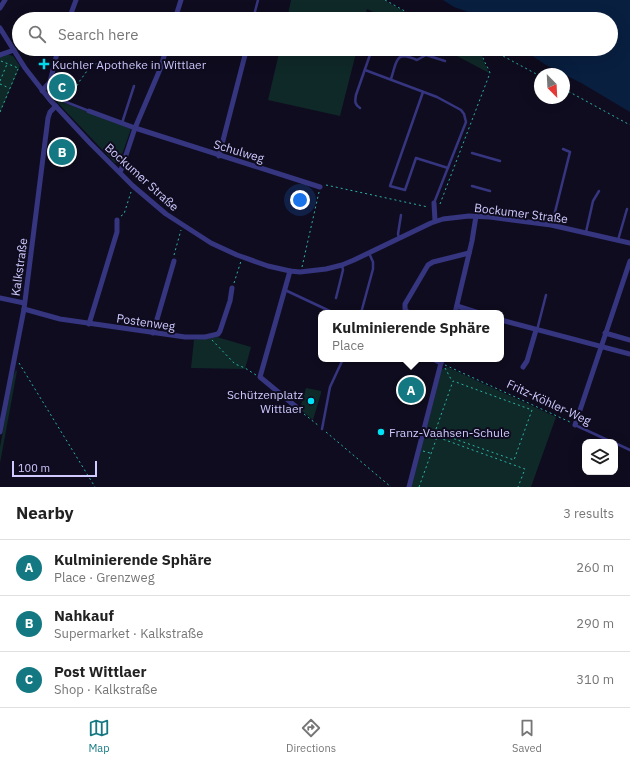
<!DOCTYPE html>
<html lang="en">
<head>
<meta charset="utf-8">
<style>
	body { margin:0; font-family:"IBM Plex Sans",sans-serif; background:#f6f6f6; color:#222 }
	.controls { position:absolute; right:12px; bottom:12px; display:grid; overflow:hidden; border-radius:8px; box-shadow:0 4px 16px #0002 }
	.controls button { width:36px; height:36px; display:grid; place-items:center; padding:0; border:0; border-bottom:1px solid #e0e0e0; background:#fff; color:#222; font:20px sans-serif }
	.compass { position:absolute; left:534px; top:68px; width:36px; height:36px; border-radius:50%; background:#fff; box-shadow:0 4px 16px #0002; rotate:156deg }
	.scale { position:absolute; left:12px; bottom:10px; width:85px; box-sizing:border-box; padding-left:4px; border:2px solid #cfcaff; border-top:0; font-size:11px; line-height:14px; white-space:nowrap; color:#cfcaff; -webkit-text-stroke:3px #0f0c1f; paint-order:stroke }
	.you { position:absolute; left:300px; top:200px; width:14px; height:14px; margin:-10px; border:3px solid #fff; border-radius:50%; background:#1a73e8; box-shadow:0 0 0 6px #1a73e833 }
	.badge { display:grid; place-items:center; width:26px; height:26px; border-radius:50%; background:#137881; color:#fff; font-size:13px; font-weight:700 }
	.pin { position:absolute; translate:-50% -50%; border:2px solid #fff; box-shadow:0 1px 4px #0006 }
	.popup { position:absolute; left:318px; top:310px; width:186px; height:52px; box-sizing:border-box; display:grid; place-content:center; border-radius:8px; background:#fff; filter:drop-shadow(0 1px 3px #0005); font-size:13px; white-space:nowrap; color:#767676 }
	.popup b { font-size:15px; color:#222 }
	.popup::after { content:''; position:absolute; left:50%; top:100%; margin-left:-8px; border:8px solid transparent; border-top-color:#fff }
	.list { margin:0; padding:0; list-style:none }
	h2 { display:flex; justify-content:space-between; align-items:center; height:52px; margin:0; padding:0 16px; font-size:17px }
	h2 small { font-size:13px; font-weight:400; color:#767676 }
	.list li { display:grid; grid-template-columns:26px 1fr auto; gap:12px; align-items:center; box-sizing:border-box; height:56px; padding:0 16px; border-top:1px solid #e0e0e0 }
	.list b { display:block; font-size:15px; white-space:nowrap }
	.list p { margin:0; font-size:13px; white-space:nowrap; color:#767676 }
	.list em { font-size:13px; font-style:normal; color:#767676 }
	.icon { flex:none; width:22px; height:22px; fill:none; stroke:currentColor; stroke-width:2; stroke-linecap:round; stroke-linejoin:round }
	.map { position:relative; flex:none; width:630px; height:487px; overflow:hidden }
	.search { position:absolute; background:#fff; box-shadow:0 4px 16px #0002; left:12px; right:12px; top:12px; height:44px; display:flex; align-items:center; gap:10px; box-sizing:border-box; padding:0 14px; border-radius:22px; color:#767676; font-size:15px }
	.sheet { height:220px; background:#fff }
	nav { display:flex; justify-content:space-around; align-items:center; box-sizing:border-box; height:56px; border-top:1px solid #e0e0e0; background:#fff; font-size:11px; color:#767676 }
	nav a { display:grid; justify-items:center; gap:2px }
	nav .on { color:#137881 }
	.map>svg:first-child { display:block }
</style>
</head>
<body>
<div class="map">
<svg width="630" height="487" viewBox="0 0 630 487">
	<rect width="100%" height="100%" fill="#0f0c1f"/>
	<!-- green -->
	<g fill="#0f2928">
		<polygon points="291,0 384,0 417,19 389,19 367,9 364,19 287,19"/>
		<polygon points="280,49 357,49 340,116 268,100"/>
		<polygon points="444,49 482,49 482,58 489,73"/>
		<polygon points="7,54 13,56 20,66 0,113 0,57"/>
		<polygon points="57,100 131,129 119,163 115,163 57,102"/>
		<polygon points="217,337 251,347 245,369 191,368 194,340"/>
		<polygon points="447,367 556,417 531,487 410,487 440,370"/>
		<polygon points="16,370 17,371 0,463 0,447 13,377"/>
		<polygon points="306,388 321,391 321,393 313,420 300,409"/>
	</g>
	<!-- water -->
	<polygon fill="#091f40" points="443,0 630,0 630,112 583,84 546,65 522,49 611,49 611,19 479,19 474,14 454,7"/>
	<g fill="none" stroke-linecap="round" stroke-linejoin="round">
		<!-- path -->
		<g stroke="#2ab3a7" stroke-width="1" stroke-dasharray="2 3" stroke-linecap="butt">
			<polyline points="385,0 419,19"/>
			<polyline points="490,49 540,76"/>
			<polyline points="1,61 18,68"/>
			<polyline points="0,81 7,64"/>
			<polyline points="0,84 9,88"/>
			<polyline points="564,89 630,125"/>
			<polyline points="70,99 79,82 92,64 108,64"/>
			<polyline points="0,112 18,69"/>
			<polyline points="51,142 59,137"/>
			<polyline points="326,185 428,207"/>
			<path d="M440 204 490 73C487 64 480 58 483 49"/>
			<polyline points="121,216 124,214 131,192"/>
			<polyline points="174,255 181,230"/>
			<polyline points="302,267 319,192"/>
			<polyline points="234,283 241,261"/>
			<polyline points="212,340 235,364 245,368 256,375"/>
			<polyline points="19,363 95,487"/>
			<polyline points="445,365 570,422"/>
			<polyline points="445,368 452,381"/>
			<polyline points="304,414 319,426"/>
			<polyline points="326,432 391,487"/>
			<polyline points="435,432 514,460 532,410 453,381 435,432 433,436 437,437"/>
			<polyline points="423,451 430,453"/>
			<polyline points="419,487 437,437 525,469 518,487"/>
		</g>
		<!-- lane -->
		<g stroke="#363580" stroke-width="2.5">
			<polyline points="253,19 258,0"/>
			<polyline points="245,55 246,49"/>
			<polyline points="365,70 437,97 461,110 464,114 466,122 434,203"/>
			<path d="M391 79C397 61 395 50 417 60L426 55 445 61"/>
			<polyline points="423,92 390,186 405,190 416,158 448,168"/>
			<polyline points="46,93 56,98 89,111"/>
			<path d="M360 108C354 104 355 101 356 95L372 49"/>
			<polyline points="122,123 134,86"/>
			<polyline points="472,153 500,161"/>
			<polyline points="472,186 490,191"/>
			<polyline points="552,224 570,152 563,149"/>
			<polyline points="586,232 593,201 599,191"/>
			<polyline points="399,238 398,234 401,215"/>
			<polyline points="618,240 627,209"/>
			<polyline points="285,290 334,313"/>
			<polyline points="336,298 343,270 342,265"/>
			<polyline points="361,313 373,269 373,262 369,253"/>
			<polyline points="537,330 546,295"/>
			<polyline points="575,425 612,442"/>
			<polyline points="322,429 330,387 343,359"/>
			<polyline points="615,443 630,450"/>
		</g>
		<!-- street -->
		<g stroke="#363580" stroke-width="5">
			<polyline points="0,8 5,0"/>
			<polyline points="69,19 76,0"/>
			<polyline points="175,19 181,0"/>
			<polyline points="0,28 25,68 50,100 90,143 133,186 166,214 211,243 237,255 268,266 290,271 300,272 326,269 342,265 354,260 431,223 443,219 469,216 490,217 551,225 630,243"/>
			<polyline points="0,55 14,50"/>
			<polyline points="42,91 50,82 58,49"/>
			<polyline points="89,111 135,128 320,187"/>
			<polyline points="219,156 245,55"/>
			<polyline points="120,172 121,170 135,128 161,67 166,49"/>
			<polyline points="434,203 435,221"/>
			<polyline points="290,271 260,377 300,410"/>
			<polyline points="0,298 24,303"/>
			<polyline points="457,306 479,313"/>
			<polyline points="24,309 60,319 185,337 205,337 218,334 220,331 230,301 232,288"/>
			<polyline points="408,313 405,309 405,304 428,265 433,262 469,253"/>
			<polyline points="455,313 472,241 476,216"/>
			<polyline points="501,320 630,354"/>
			<polyline points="89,324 117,232 117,220"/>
			<polyline points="153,333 174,261"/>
			<polyline points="605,333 630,340"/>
			<polyline points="433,359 441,363"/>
			<polyline points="523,367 527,361 536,330"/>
			<polyline points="575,425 630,261"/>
			<polyline points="0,432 24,309 48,118 50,112 56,106"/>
			<polyline points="409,487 442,359"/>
		</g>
	</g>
	<!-- markers -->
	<g fill="#00e2f5" stroke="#0f0c1f" stroke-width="1.5">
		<path d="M42 58h4v4h4v4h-4v4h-4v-4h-4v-4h4z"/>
		<circle cx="311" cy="401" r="4"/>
		<circle cx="381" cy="432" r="4"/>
	</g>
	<g text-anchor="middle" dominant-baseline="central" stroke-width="4" stroke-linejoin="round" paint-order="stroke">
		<!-- poi labels -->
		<g font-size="12" fill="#cfcaff" stroke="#0f0c1f" text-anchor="start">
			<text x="52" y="64">Kuchler Apotheke in Wittlaer</text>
			<text x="303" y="394" text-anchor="end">Schützenplatz<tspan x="303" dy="14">Wittlaer</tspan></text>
			<text x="389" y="432">Franz-Vaahsen-Schule</text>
		</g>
		<!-- street labels -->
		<g font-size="12" fill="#cfcaff" stroke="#0f0c1f">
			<text transform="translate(239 151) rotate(17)">Schulweg</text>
			<text transform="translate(142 177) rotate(42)">Bockumer Straße</text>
			<text transform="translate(521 213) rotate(7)">Bockumer Straße</text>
			<text transform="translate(19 267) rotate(-82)">Kalkstraße</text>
			<text transform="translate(146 322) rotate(8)">Postenweg</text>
			<text transform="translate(549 402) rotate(25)">Fritz-Köhler-Weg</text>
		</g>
	</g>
</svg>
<div class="controls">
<button><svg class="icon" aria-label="layers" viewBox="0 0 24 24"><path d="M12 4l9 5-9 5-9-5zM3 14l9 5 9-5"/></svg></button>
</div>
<svg class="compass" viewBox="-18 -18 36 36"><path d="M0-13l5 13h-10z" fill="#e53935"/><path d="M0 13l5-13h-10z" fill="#767676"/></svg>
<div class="scale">100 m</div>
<div class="you"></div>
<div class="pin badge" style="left:411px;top:390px">A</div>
<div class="popup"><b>Kulminierende Sphäre</b>Place</div>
<div class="pin badge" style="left:62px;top:152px">B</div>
<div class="pin badge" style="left:62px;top:87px">C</div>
<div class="search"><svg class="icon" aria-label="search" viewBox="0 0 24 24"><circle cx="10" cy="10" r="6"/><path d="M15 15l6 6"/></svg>Search here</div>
</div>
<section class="sheet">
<h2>Nearby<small>3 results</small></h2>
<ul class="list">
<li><span class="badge">A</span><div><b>Kulminierende Sphäre</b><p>Place · Grenzweg</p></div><em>260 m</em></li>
<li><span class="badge">B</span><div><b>Nahkauf</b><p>Supermarket · Kalkstraße</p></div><em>290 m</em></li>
<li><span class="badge">C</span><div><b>Post Wittlaer</b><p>Shop · Kalkstraße</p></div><em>310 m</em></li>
</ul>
</section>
<nav>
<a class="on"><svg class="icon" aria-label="map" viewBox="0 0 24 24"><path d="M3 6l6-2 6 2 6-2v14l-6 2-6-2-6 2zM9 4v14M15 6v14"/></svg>Map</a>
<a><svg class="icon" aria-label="directions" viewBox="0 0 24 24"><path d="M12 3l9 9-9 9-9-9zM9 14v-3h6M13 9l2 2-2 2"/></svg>Directions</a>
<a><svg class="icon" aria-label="saved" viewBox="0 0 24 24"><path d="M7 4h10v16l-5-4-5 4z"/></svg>Saved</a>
</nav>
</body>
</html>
